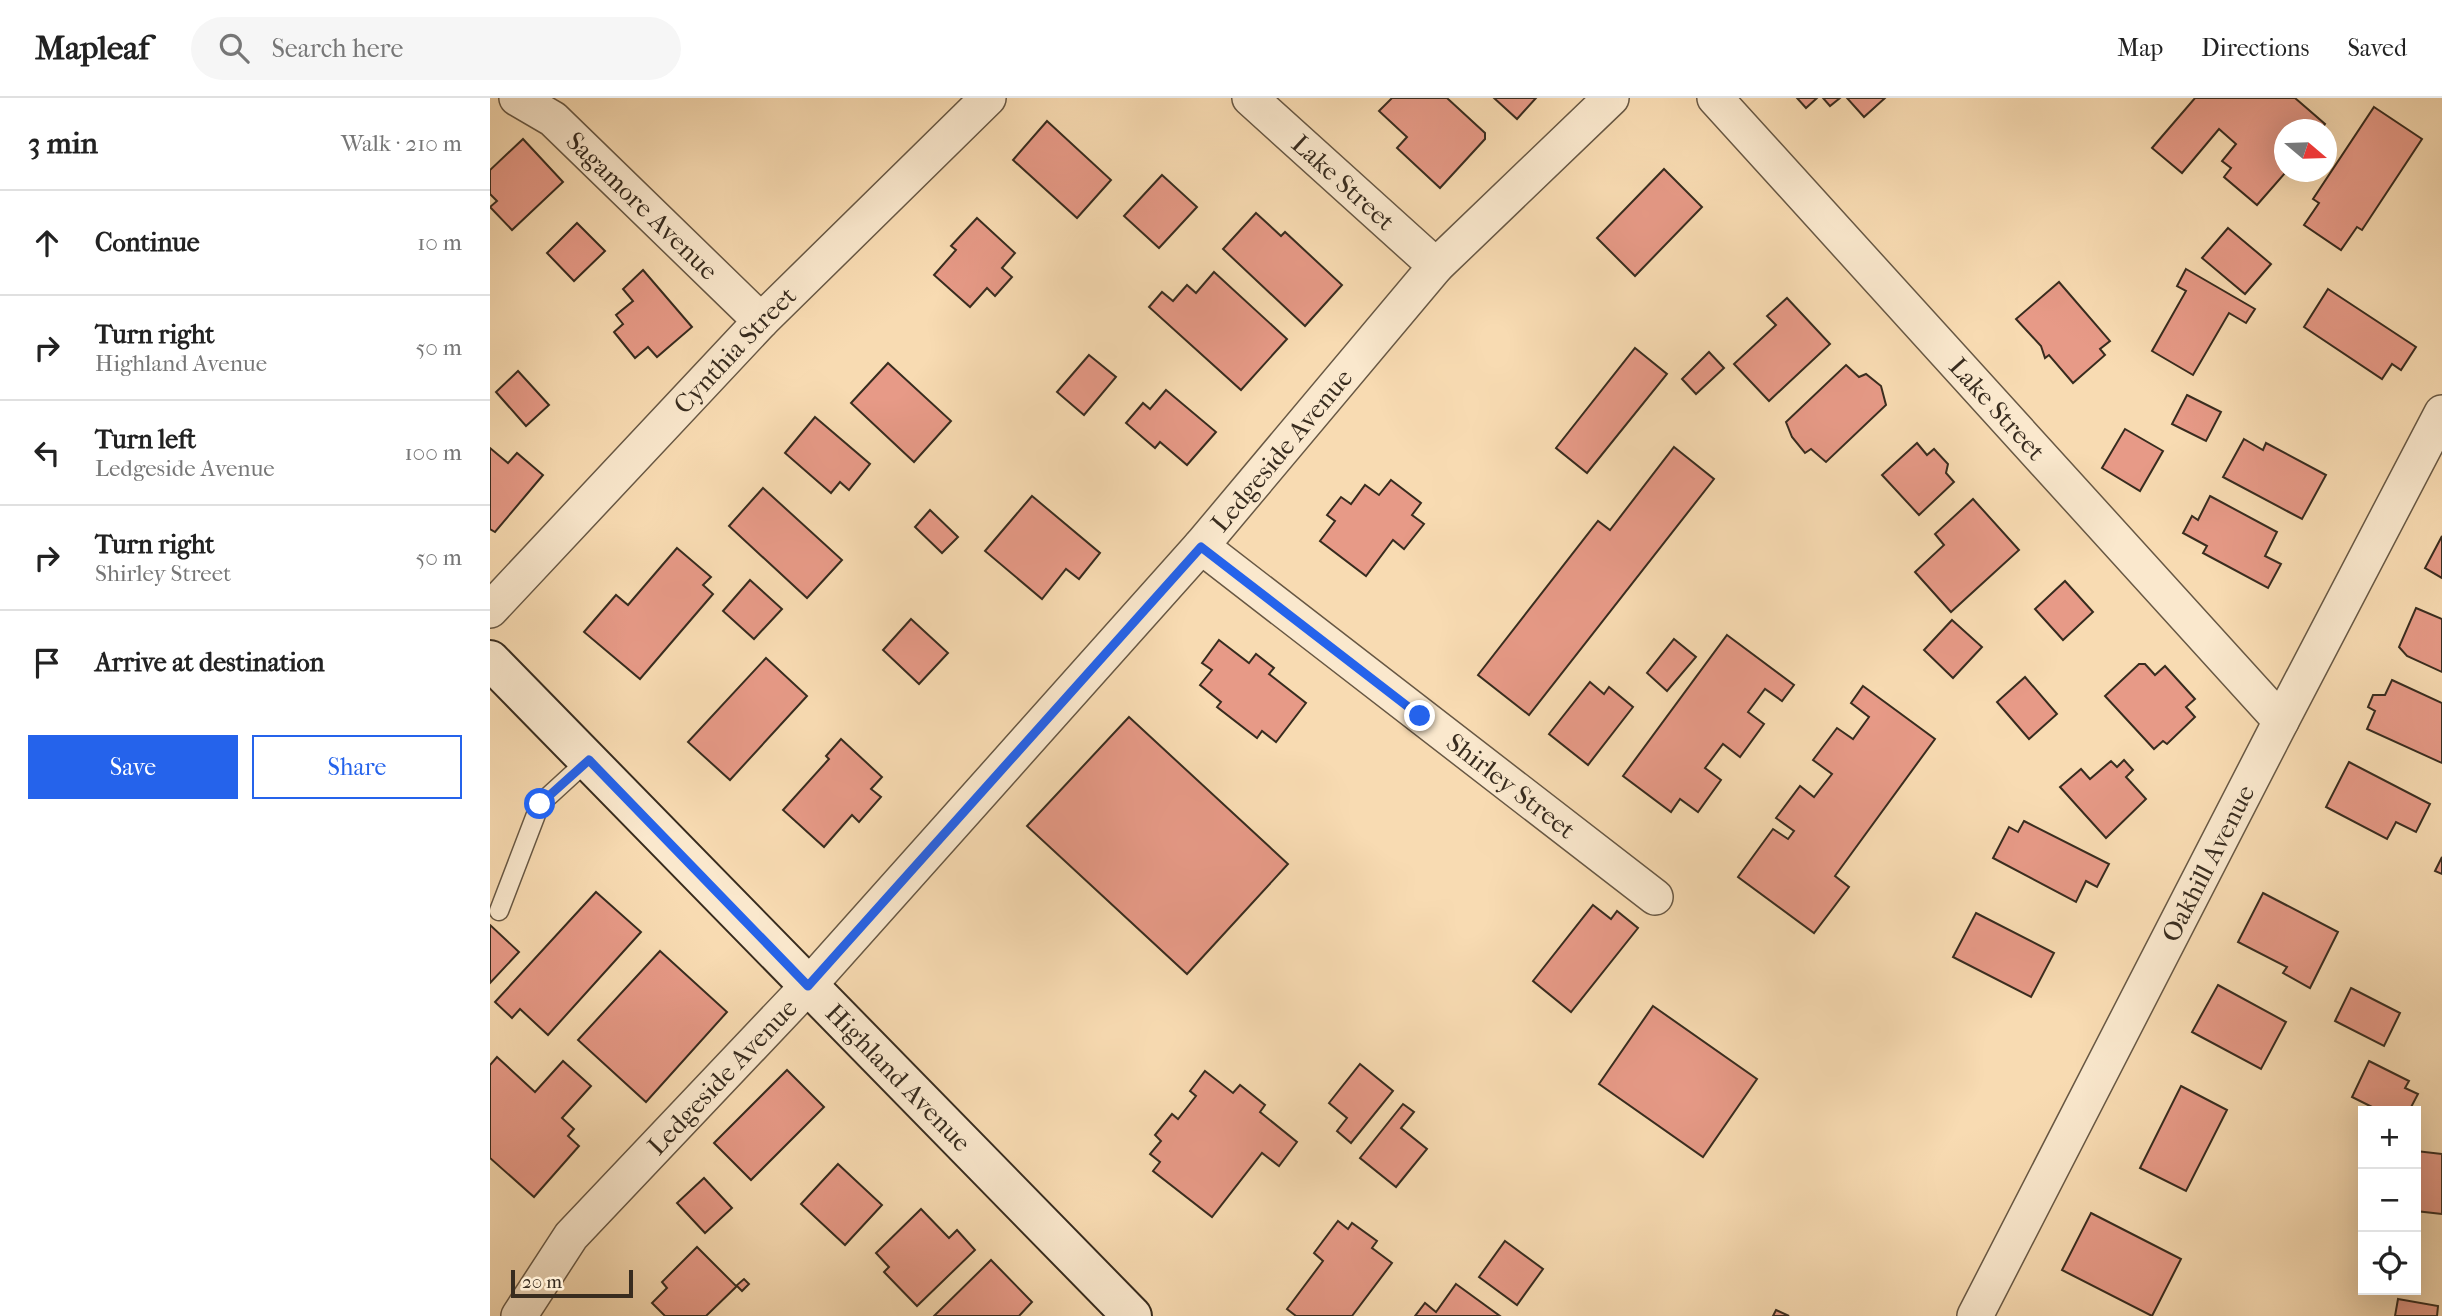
<!DOCTYPE html>
<html lang="en">
<head>
<meta charset="utf-8">
<style>
	body { margin:0; font-family:"IM FELL French Canon",serif; background:#f6f6f6; color:#222 }
	.controls { position:absolute; right:21px; bottom:21px; display:grid; overflow:hidden; border-radius:0px; box-shadow:0 7px 28px #0002 }
	.controls button { width:63px; height:63px; display:grid; place-items:center; padding:0; border:0; border-bottom:2px solid #e0e0e0; background:#fff; color:#222; font:35px sans-serif }
	.compass { position:absolute; left:1784px; top:21px; width:63px; height:63px; border-radius:50%; background:#fff; box-shadow:0 7px 28px #0002; rotate:109deg }
	.scale { position:absolute; left:21px; bottom:18px; width:122px; box-sizing:border-box; padding-left:7px; border:4px solid #382c1f; border-top:0; font-size:19px; line-height:24px; white-space:nowrap; color:#382c1f; -webkit-text-stroke:5px #fae8cd; paint-order:stroke }
	.stop { position:absolute; width:21px; height:21px; margin:-16px; border:5px solid #2563eb; border-radius:50%; background:#fff }
	.stop.end { background:#2563eb; border-color:#fff; box-shadow:0 2px 7px #0008 }
	.list { margin:0; padding:0; list-style:none }
	h2 { display:flex; justify-content:space-between; align-items:center; height:91px; margin:0; padding:0 28px; font-size:30px }
	h2 small { font-size:23px; font-weight:400; color:#767676 }
	.list li { display:grid; grid-template-columns:46px 1fr auto; gap:21px; align-items:center; box-sizing:border-box; height:105px; padding:0 28px; border-top:2px solid #e0e0e0 }
	.list b { display:block; font-size:26px; white-space:nowrap }
	.list p { margin:0; font-size:23px; white-space:nowrap; color:#767676 }
	.list em { font-size:23px; font-style:normal; color:#767676 }
	.actions { display:flex; gap:14px; padding:21px 28px }
	.actions a { flex:1; padding:16px 0; border:2px solid #2563eb; border-radius:0px; text-align:center; font-size:24px; color:#2563eb }
	.actions .main { background:#2563eb; color:#fff }
	.icon { flex:none; width:38px; height:38px; fill:none; stroke:currentColor; stroke-width:2; stroke-linecap:round; stroke-linejoin:round }
	.map { position:relative; flex:none; width:1952px; height:1218px; overflow:hidden }
	header { display:flex; align-items:center; gap:42px; box-sizing:border-box; height:98px; padding:0 35px; background:#fff; border-bottom:2px solid #e0e0e0 }
	header strong { font-size:33px }
	nav { display:flex; gap:38px; margin-inline-start:auto; font-size:24px }
	.search { width:490px; height:63px; background:#f6f6f6; display:flex; align-items:center; gap:18px; box-sizing:border-box; padding:0 24px; border-radius:38px; color:#767676; font-size:26px }
	main { display:flex }
	aside { flex:1; background:#fff }
	.map>svg:first-child { display:block }
</style>
</head>
<body>
<header>
<strong>Mapleaf</strong>
<div class="search"><svg class="icon" aria-label="search" viewBox="0 0 24 24"><circle cx="10" cy="10" r="6"/><path d="M15 15l6 6"/></svg>Search here</div>
<nav><a>Map</a><a>Directions</a><a>Saved</a></nav>
</header>
<main>
<aside>
<h2>3 min<small>Walk · 210 m</small></h2>
<ul class="list">
<li><svg class="icon" aria-label="ahead" viewBox="0 0 24 24"><path d="M12 20V5M6 11l6-6 6 6"/></svg><div><b>Continue</b></div><em>10 m</em></li>
<li><svg class="icon" aria-label="right" viewBox="0 0 24 24"><path d="M7 20v-9h11M14 6l5 5-5 5"/></svg><div><b>Turn right</b><p>Highland Avenue</p></div><em>50 m</em></li>
<li><svg class="icon" aria-label="left" viewBox="0 0 24 24"><path d="M17 20v-9H6M10 6l-5 5 5 5"/></svg><div><b>Turn left</b><p>Ledgeside Avenue</p></div><em>100 m</em></li>
<li><svg class="icon" aria-label="right" viewBox="0 0 24 24"><path d="M7 20v-9h11M14 6l5 5-5 5"/></svg><div><b>Turn right</b><p>Shirley Street</p></div><em>50 m</em></li>
<li><svg class="icon" aria-label="arrive" viewBox="0 0 24 24"><path d="M6 21V4h12l-3 4 3 4H6"/></svg><div><b>Arrive at destination</b></div></li>
</ul>
<div class="actions"><a class="main">Save</a><a>Share</a></div>
</aside>
<div class="map">
<svg width="1952" height="1218" viewBox="0 0 1952 1218">
	<rect width="100%" height="100%" fill="#f8dbb2"/>
	<filter id="stains"><feTurbulence type="fractalNoise" baseFrequency=".00286" numOctaves="4"/><feColorMatrix values="0 0 0 0 .2 0 0 0 0 .09 0 0 0 0 .02 0 0 0 .5 -.17"/></filter>
	<radialGradient id="worn" r=".72"><stop offset=".6" stop-color="#630" stop-opacity="0"/><stop offset="1" stop-color="#630" stop-opacity=".3"/></radialGradient>
	<!-- building -->
	<g fill="#e79a87" stroke="#382c1f" stroke-width="2">
		<polygon points="902,0 957,0 995,35 995,41 950,90 907,50 917,39 889,13"/>
		<polygon points="1004,0 1046,0 1027,21"/>
		<polygon points="1307,0 1327,0 1316,10"/>
		<polygon points="1333,0 1350,0 1340,8"/>
		<polygon points="1357,0 1395,0 1374,19"/>
		<polygon points="1705,0 1805,0 1835,26 1831,32 1794,32 1796,74 1767,107 1734,79 1741,70 1732,63 1746,46 1729,31 1692,75 1662,50"/>
		<polygon points="1884,9 1932,41 1872,132 1867,129 1851,152 1814,127 1829,105 1823,101"/>
		<polygon points="557,23 621,82 587,120 523,62"/>
		<polygon points="33,41 73,84 22,132 0,109 7,103 0,96 0,72"/>
		<polygon points="1174,71 1212,109 1145,178 1107,140"/>
		<polygon points="672,77 707,109 669,150 634,118"/>
		<polygon points="766,115 791,138 795,134 852,187 815,228 733,151"/>
		<polygon points="487,120 525,155 512,170 522,179 505,198 497,190 480,209 444,177 466,152 461,148"/>
		<polygon points="87,125 115,153 84,183 57,155"/>
		<polygon points="1738,130 1781,166 1755,196 1712,160"/>
		<polygon points="1696,171 1765,211 1756,225 1739,215 1703,277 1662,253 1696,193 1687,188"/>
		<polygon points="153,172 202,229 167,259 158,249 145,260 124,234 133,226 126,217 143,203 133,191"/>
		<polygon points="724,174 797,241 751,292 659,209 672,194 683,203 697,187 706,195"/>
		<polygon points="1569,184 1620,243 1610,251 1615,257 1583,285 1559,257 1555,260 1551,248 1526,221"/>
		<polygon points="1838,191 1926,249 1911,272 1902,266 1892,281 1814,229"/>
		<polygon points="1297,200 1340,246 1279,303 1244,266 1286,227 1277,218"/>
		<polygon points="1145,250 1177,276 1097,375 1066,350"/>
		<polygon points="1219,254 1234,270 1206,296 1192,281"/>
		<polygon points="599,257 626,279 594,317 567,294"/>
		<polygon points="398,265 461,323 424,364 361,305"/>
		<polygon points="1356,267 1369,279 1376,276 1391,288 1396,307 1336,364 1321,351 1315,355 1302,339 1296,324"/>
		<polygon points="28,273 59,307 36,328 6,294"/>
		<polygon points="676,292 726,334 697,367 670,344 665,350 636,325 653,305 660,311"/>
		<polygon points="1697,297 1731,314 1716,343 1682,326"/>
		<polygon points="325,319 380,366 359,392 350,384 341,395 295,355"/>
		<polygon points="1635,331 1673,353 1650,393 1612,370"/>
		<polygon points="1754,341 1773,352 1776,345 1836,377 1812,421 1733,379"/>
		<polygon points="1427,345 1437,357 1444,351 1458,366 1456,375 1464,384 1429,417 1392,377"/>
		<polygon points="1184,349 1224,381 1039,617 988,577 1108,423 1120,432"/>
		<polygon points="0,350 18,365 27,355 53,377 5,434 0,431"/>
		<polygon points="901,382 931,405 922,417 934,426 914,451 903,442 876,478 830,443 845,423 837,417 851,399 861,406 875,387 889,397"/>
		<polygon points="273,390 352,462 317,500 239,428"/>
		<polygon points="542,398 610,455 589,481 576,471 552,501 495,453"/>
		<polygon points="1720,398 1787,434 1775,458 1791,466 1778,490 1713,455 1717,448 1693,435 1702,418 1708,422"/>
		<polygon points="1483,401 1529,452 1461,514 1425,474 1454,447 1445,436"/>
		<polygon points="440,412 468,439 452,455 425,429"/>
		<polygon points="1952,438 1952,480 1935,470"/>
		<polygon points="187,450 221,479 213,487 223,496 150,581 94,534 126,497 138,507"/>
		<polygon points="260,482 292,511 264,541 233,513"/>
		<polygon points="1575,483 1603,514 1573,542 1545,511"/>
		<polygon points="1926,510 1952,521 1952,574 1917,558 1909,549"/>
		<polygon points="421,521 458,555 429,586 393,552"/>
		<polygon points="1462,522 1492,549 1463,580 1434,552"/>
		<polygon points="1237,537 1304,587 1292,603 1275,591 1258,614 1274,626 1250,659 1233,646 1215,670 1231,682 1208,714 1190,701 1181,714 1133,678"/>
		<polygon points="1184,541 1206,559 1177,593 1157,575"/>
		<polygon points="729,542 759,565 766,556 784,570 779,576 816,605 786,644 772,633 767,640 727,609 731,604 710,587 722,572 712,565"/>
		<polygon points="276,560 317,598 240,682 198,644"/>
		<polygon points="1649,566 1655,566 1665,577 1675,568 1705,601 1696,609 1705,619 1677,646 1673,643 1664,651 1615,598"/>
		<polygon points="1535,579 1567,616 1539,641 1507,604"/>
		<polygon points="1902,582 1952,605 1952,665 1877,631 1885,613 1878,609 1883,597 1895,597"/>
		<polygon points="1100,584 1114,596 1119,589 1143,609 1098,667 1059,636"/>
		<polygon points="1373,588 1445,641 1345,778 1359,789 1324,835 1248,779 1283,731 1298,741 1304,733 1286,720 1310,688 1324,699 1342,676 1323,662 1347,630 1363,641 1379,619 1361,605"/>
		<polygon points="639,619 798,766 697,876 537,728"/>
		<polygon points="351,641 392,679 381,691 391,699 369,724 362,717 334,749 293,712 339,661 336,658"/>
		<polygon points="1634,662 1643,672 1636,679 1656,701 1616,740 1570,689 1591,671 1600,681 1621,663 1627,669"/>
		<polygon points="1859,664 1940,706 1926,734 1906,724 1897,741 1836,709"/>
		<polygon points="1534,723 1619,766 1607,789 1596,783 1586,804 1503,760 1519,729 1528,734"/>
		<polygon points="1952,759 1952,776 1945,773"/>
		<polygon points="106,794 151,834 58,937 30,911 22,920 5,904"/>
		<polygon points="1773,795 1848,834 1820,890 1793,875 1797,869 1748,844"/>
		<polygon points="1103,807 1121,821 1127,813 1148,830 1081,914 1043,883"/>
		<polygon points="1486,815 1564,855 1541,899 1463,859"/>
		<polygon points="0,827 29,854 0,885"/>
		<polygon points="170,853 237,914 156,1004 88,942"/>
		<polygon points="1728,887 1796,924 1771,971 1702,934"/>
		<polygon points="1861,890 1910,915 1894,948 1845,923"/>
		<polygon points="1163,908 1267,981 1213,1059 1109,986"/>
		<polygon points="7,959 45,994 73,963 101,988 72,1020 84,1031 78,1038 89,1048 44,1099 0,1060 0,967"/>
		<polygon points="1879,963 1919,983 1915,990 1928,996 1919,1013 1890,1013 1862,999"/>
		<polygon points="870,966 903,993 861,1045 847,1033 857,1020 839,1005"/>
		<polygon points="297,972 334,1009 261,1082 224,1045"/>
		<polygon points="715,973 743,995 750,987 775,1007 770,1014 807,1044 789,1068 772,1055 722,1119 663,1073 670,1064 660,1056 671,1043 665,1037 682,1016 688,1021 706,998 700,993"/>
		<polygon points="1691,988 1737,1012 1696,1093 1650,1070"/>
		<polygon points="913,1006 924,1014 911,1030 937,1051 906,1089 870,1060"/>
		<polygon points="1926,1053 1952,1056 1952,1116 1926,1113"/>
		<polygon points="348,1066 392,1107 355,1147 311,1106"/>
		<polygon points="214,1080 242,1110 215,1135 187,1105"/>
		<polygon points="431,1111 459,1140 467,1132 485,1152 427,1208 394,1174 399,1169 386,1155"/>
		<polygon points="1601,1115 1691,1161 1662,1218 1572,1172"/>
		<polygon points="848,1123 858,1131 862,1125 887,1143 882,1150 902,1165 862,1218 806,1218 797,1211 833,1163 824,1155"/>
		<polygon points="1015,1143 1053,1171 1027,1207 989,1179"/>
		<polygon points="207,1149 246,1188 254,1181 259,1186 252,1193 247,1188 216,1218 175,1218 162,1205 177,1190 172,1184"/>
		<polygon points="501,1162 542,1204 529,1218 444,1218"/>
		<polygon points="966,1186 1010,1218 925,1218 935,1205 946,1214"/>
		<polygon points="1908,1201 1948,1208 1947,1218 1905,1218"/>
		<polygon points="1286,1212 1299,1218 1283,1218"/>
	</g>
	<g fill="none" stroke-linecap="round" stroke-linejoin="round">
		<!-- service casing -->
		<g stroke="#685844" stroke-width="21">
			<polyline id="service" points="9,813 50,706 98,662"/>
		</g>
		<!-- minor casing -->
		<g stroke="#685844" stroke-width="38">
			<g id="minor">
				<path id="s1" d="M27 0 63 21 271 223"/>
				<path id="s2" d="M760 0 946 168"/>
				<path id="s3" d="M1225 0 1791 623"/>
				<path id="s4" d="M711 448 1165 799"/>
				<path id="s5" d="M0 512 271 223 498 0"/>
				<path id="s6" d="M29 1218 81 1138 318 888 711 448 946 168 1121 0"/>
				<path id="s7" d="M1485 1218 1791 623 1952 315"/>
			</g>
		</g>
		<!-- secondary casing -->
		<g stroke="#382c1f" stroke-width="42">
			<g id="secondary">
				<path id="s8" d="M0 562 642 1218"/>
			</g>
		</g>
		<!-- service -->
		<use href="#service" stroke="#fae8cd" stroke-width="18"/>
		<!-- minor -->
		<use href="#minor" stroke="#fae8cd" stroke-width="35"/>
		<!-- secondary -->
		<use href="#secondary" stroke="#fae8cd" stroke-width="38"/>
	</g>
	<g fill="none" stroke-linecap="round" stroke-linejoin="round">
		<!-- route -->
		<polyline stroke="#2563eb" stroke-width="9" points="50,706 99,662 318,888 711,449 930,618"/>
	</g>
	<g text-anchor="middle" dominant-baseline="central" stroke-width="5" stroke-linejoin="round" paint-order="stroke">
		<!-- street labels -->
		<g font-size="26" fill="#382c1f" stroke="#fae8cd">
			<text stroke="none"><textPath href="#s2" startOffset="126">Lake Street</textPath></text>
			<text stroke="none"><textPath href="#s1" startOffset="166">Sagamore Avenue</textPath></text>
			<text stroke="none"><textPath href="#s5" startOffset="357">Cynthia Street</textPath></text>
			<text stroke="none"><textPath href="#s3" startOffset="420">Lake Street</textPath></text>
			<text stroke="none"><textPath href="#s6" startOffset="1155">Ledgeside Avenue</textPath></text>
			<text stroke="none"><textPath href="#s4" startOffset="392">Shirley Street</textPath></text>
			<text stroke="none"><textPath href="#s7" startOffset="509">Oakhill Avenue</textPath></text>
			<text stroke="none"><textPath href="#s6" startOffset="315">Ledgeside Avenue</textPath></text>
			<text stroke="none"><textPath href="#s8" startOffset="584">Highland Avenue</textPath></text>
		</g>
	</g>
	<rect width="100%" height="100%" filter="url(#stains)"/>
	<rect width="100%" height="100%" fill="url(#worn)"/>
</svg>
<div class="controls">
<button>+</button>
<button>−</button>
<button><svg class="icon" aria-label="locate" viewBox="0 0 24 24"><circle cx="12" cy="12" r="6"/><path d="M12 2v4M12 18v4M2 12h4M18 12h4"/></svg></button>
</div>
<svg class="compass" viewBox="-18 -18 36 36"><path d="M0-13l5 13h-10z" fill="#e53935"/><path d="M0 13l5-13h-10z" fill="#767676"/></svg>
<div class="scale">20 m</div>
<div class="stop" style="left:50px;top:706px"></div>
<div class="stop end" style="left:930px;top:618px"></div>
</div>
</main>
</body>
</html>
